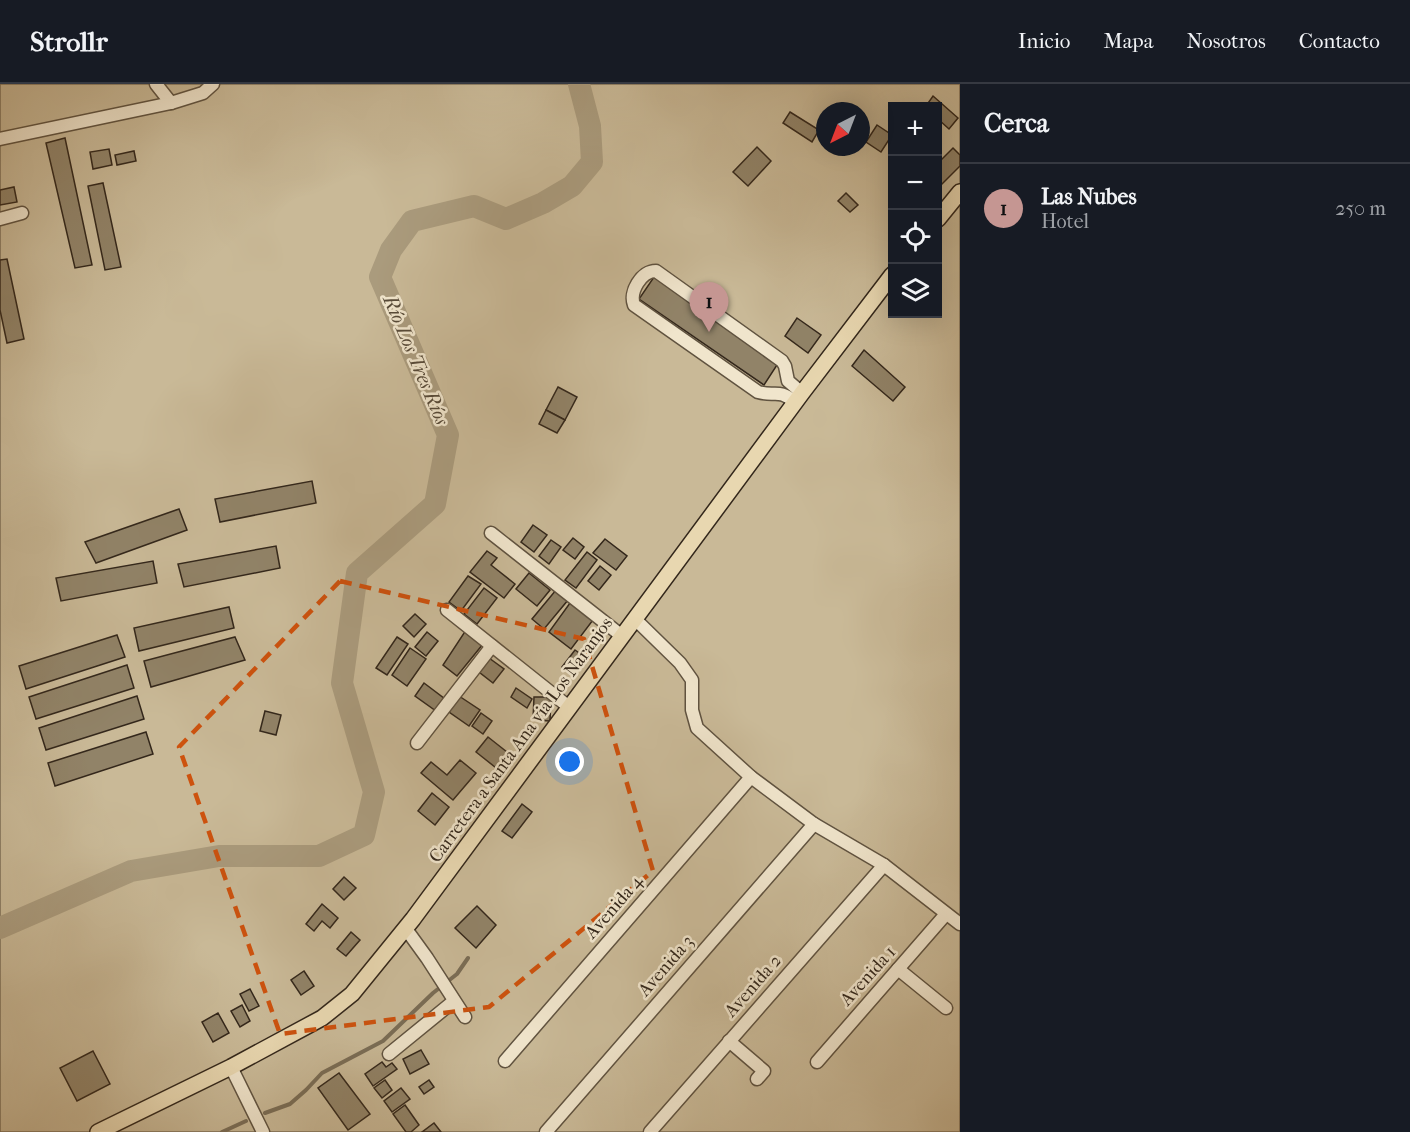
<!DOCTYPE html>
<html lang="es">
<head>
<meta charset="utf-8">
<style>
	body { margin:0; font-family:"IM FELL French Canon",serif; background:#242831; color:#f1f3f6 }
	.controls { position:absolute; right:18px; top:18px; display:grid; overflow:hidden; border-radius:0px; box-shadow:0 6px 24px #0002 }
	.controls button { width:54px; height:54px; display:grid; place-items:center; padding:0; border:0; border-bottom:2px solid #363941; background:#171b24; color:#f1f3f6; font:30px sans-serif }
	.compass { position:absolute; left:816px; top:18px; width:54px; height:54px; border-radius:50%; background:#171b24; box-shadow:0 6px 24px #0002; rotate:222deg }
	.you { position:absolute; left:570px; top:678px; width:21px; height:21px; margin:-15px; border:4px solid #fff; border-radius:50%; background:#1a73e8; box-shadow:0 0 0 9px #1a73e833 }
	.badge { display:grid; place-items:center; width:39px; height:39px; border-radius:50%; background:#c59692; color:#111; font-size:20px; font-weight:700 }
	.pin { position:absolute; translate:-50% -50px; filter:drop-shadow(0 2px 3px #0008) }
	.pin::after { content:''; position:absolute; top:32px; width:21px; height:18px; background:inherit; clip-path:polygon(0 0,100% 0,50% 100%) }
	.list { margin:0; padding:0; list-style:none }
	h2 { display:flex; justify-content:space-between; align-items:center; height:78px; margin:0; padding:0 24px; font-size:26px }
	h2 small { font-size:20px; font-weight:400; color:#9ea1a6 }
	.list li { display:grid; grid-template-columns:39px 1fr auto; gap:18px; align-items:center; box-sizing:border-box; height:90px; padding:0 24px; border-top:2px solid #363941 }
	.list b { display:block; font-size:22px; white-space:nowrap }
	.list p { margin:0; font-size:20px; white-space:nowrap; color:#9ea1a6 }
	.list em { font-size:20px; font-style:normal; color:#9ea1a6 }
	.icon { flex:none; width:33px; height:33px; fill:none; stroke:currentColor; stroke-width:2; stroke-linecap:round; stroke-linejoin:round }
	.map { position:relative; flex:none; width:960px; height:1048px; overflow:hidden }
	header { display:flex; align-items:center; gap:36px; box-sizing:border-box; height:84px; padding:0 30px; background:#171b24; border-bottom:2px solid #363941 }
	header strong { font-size:28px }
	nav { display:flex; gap:33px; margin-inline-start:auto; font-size:21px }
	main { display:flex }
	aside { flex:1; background:#171b24 }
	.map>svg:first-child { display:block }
</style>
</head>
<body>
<header>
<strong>Strollr</strong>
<nav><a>Inicio</a><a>Mapa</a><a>Nosotros</a><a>Contacto</a></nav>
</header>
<main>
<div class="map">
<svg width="960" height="1048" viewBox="0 0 960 1048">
	<rect width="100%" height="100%" fill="#e8d7b0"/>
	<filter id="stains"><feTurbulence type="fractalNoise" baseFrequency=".00333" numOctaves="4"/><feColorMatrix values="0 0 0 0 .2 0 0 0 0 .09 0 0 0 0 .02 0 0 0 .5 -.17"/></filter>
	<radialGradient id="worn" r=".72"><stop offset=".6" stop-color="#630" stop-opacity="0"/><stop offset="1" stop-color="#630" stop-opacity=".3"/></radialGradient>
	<!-- green -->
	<path fill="#c9b997" stroke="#7e7059" stroke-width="1.5" fill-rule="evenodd" d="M0 0H960V1048H0ZM892 22H938V230H892ZM825 27H861V63H825Z"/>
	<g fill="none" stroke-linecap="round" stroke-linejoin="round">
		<!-- stream -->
		<g stroke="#7a6d56" stroke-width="4">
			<polyline points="265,1029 290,1020 306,1006 322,989 383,957 433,909 457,890 468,874"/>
			<polyline points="222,1048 246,1037"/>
		</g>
		<!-- river -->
		<polyline stroke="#aa9b7d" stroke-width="22" points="0,844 131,787 219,772 319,772 364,751 374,708 342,599 357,489 435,420 448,351 380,193 391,166 412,137 474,122 506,135 543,119 572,102 592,78 590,42 579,0"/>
	</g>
	<!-- building -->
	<g fill="#918368" stroke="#33271b" stroke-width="1.5">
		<polygon points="933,12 958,34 949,45 938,35 938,22 926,22"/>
		<polygon points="790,28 819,46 812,58 783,39"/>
		<polygon points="877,41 892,51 881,68 866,58"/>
		<polygon points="65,54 92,181 75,184 46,59"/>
		<polygon points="757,63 771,77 748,102 733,88"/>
		<polygon points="953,64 960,71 960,82 941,101 938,98 938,79"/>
		<polygon points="109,65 112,81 93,85 90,68"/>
		<polygon points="134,67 136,77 117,81 115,71"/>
		<polygon points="103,99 121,183 105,186 88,102"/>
		<polygon points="14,103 17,118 0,121 0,106"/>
		<polygon points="846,109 858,121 850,128 838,117"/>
		<polygon points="7,175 24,255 7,259 0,226 0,176"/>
		<polygon points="654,193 777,281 764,301 639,215"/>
		<polygon points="716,209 727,219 718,228 707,219"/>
		<polygon points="797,234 821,251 808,269 785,252"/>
		<polygon points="864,266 905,303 893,317 852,282"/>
		<polygon points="558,303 577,313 565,336 546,326"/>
		<polygon points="546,326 565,336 557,349 539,340"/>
		<polygon points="312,397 316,419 220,438 215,415"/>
		<polygon points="179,425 187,446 96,479 85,458"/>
		<polygon points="533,441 547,451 534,468 521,458"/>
		<polygon points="573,454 584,463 575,475 563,466"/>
		<polygon points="605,455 627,472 616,486 593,469"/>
		<polygon points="551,456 561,463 549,480 539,472"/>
		<polygon points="276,462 280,484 184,503 178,480"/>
		<polygon points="487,467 497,474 491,481 515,500 504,514 470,488"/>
		<polygon points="587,468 597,476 576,504 565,496"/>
		<polygon points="153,477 157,499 61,517 56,494"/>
		<polygon points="600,482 611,491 599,506 588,497"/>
		<polygon points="529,489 550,506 537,522 516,505"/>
		<polygon points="468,492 481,500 461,527 449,518"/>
		<polygon points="484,504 497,514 477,540 464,530"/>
		<polygon points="556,506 568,516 544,545 532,535"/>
		<polygon points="570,519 593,536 571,565 549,548"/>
		<polygon points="229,523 234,544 139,567 134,544"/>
		<polygon points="415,530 426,540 414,553 403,542"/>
		<polygon points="466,546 483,560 457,592 443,581"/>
		<polygon points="427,548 438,557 426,572 415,563"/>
		<polygon points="117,551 125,573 26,605 19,582"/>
		<polygon points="235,553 245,576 151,603 144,577"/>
		<polygon points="397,553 408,560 387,591 376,584"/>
		<polygon points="410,564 426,575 407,602 392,591"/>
		<polygon points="575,566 582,571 569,589 562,583"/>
		<polygon points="489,574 504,585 493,599 479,588"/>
		<polygon points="127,581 134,604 36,635 29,613"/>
		<polygon points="424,599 445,615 436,627 415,612"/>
		<polygon points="516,604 532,615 527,624 511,613"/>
		<polygon points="137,612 144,635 46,666 39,644"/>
		<polygon points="459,612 480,626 469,642 449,628"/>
		<polygon points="534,613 551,613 550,637 533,636"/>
		<polygon points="265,627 281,631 276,651 260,647"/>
		<polygon points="481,629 492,637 483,650 472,642"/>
		<polygon points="146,648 153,670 55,702 48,679"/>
		<polygon points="488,653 512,672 500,687 476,668"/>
		<polygon points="460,676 476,689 453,716 421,689 431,678 447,691"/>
		<polygon points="432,709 449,723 435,741 418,727"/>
		<polygon points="522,720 532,728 512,754 502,747"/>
		<polygon points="344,793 356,804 344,816 333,805"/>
		<polygon points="322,820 338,834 330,844 322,837 314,847 306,840"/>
		<polygon points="477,822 496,841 476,864 455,844"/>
		<polygon points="351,848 360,856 346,872 337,865"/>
		<polygon points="304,887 314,902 301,911 291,896"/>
		<polygon points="250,905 259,922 249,927 240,910"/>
		<polygon points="242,921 250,937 240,943 231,927"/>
		<polygon points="218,929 229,949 213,958 202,938"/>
		<polygon points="421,966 429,980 410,990 403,975"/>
		<polygon points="93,967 110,1000 77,1017 60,984"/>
		<polygon points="382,978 386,983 392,979 397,985 373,1002 365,990"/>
		<polygon points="339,989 370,1030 348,1046 318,1004"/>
		<polygon points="385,996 392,1006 382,1014 374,1004"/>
		<polygon points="429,996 434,1003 424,1010 419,1003"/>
		<polygon points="401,1004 410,1015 392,1028 384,1017"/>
		<polygon points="405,1021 419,1041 411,1048 406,1048 393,1030"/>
		<polygon points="434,1039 441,1048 422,1048"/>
	</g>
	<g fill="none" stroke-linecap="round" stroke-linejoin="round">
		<!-- minor casing -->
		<g stroke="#605340" stroke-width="15">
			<g id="minor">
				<polyline points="156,0 171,19"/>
				<polyline points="0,55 171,19 203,9 213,0"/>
				<polyline points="0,135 22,129"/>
				<path d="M795 318C777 304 777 313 758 308L634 221C629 208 641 187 656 187L782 277 785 282 788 297 802 309"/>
				<polyline points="491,449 622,552"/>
				<polyline points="447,526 569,623"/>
				<polyline points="635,535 680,579 692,596 692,626 697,644 751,693 814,740 884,781 960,840"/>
				<polyline points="417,659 492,562"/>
				<polyline points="406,845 427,874 465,933"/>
				<polyline points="898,885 946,924"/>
				<polyline points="729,957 764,987 757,995"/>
				<polyline points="389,970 454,917"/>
				<polyline points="505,977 751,693"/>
				<polyline points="817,978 946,830"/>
				<polyline points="231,983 263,1048"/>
				<polyline points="546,1048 814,740"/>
				<polyline points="650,1048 884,781"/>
			</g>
		</g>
		<!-- major casing -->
		<g stroke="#33271b" stroke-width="18">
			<g id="major">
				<polyline points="938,135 960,108"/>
				<polyline points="98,1048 231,983 322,934 352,910 413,835 802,309 892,191"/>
			</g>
		</g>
		<!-- minor -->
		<use href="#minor" stroke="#f0e5cc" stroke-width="12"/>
		<!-- major -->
		<use href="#major" stroke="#e8d7b0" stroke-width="15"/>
	</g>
	<!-- marked area -->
	<path fill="none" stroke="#cd520e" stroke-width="4.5" stroke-dasharray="12 8" stroke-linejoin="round" d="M340 497 584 555 653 787 489 923 280 950 179 663Z"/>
	<g text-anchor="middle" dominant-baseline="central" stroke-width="5" stroke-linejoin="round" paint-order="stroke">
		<!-- street labels -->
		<g font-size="18" fill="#33271b" stroke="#f0e5cc">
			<text transform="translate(521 656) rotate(-54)">Carretera a Santa Ana via Los Naranjos</text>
			<text transform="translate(614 823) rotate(-49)">Avenida 4</text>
			<text transform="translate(666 882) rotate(-49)">Avenida 3</text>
			<text transform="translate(868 892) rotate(-48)">Avenida 1</text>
			<text transform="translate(753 902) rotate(-49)">Avenida 2</text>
		</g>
		<!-- water labels -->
		<g font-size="20" font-style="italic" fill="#574a38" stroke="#f0e5cc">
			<text transform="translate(416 276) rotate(67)">Río Los Tres Ríos</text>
		</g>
	</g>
	<rect width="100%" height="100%" filter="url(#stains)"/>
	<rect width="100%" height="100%" fill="url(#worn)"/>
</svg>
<div class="controls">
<button>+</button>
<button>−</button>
<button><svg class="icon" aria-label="locate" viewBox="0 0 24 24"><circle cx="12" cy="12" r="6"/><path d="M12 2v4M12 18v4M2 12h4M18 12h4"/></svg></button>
<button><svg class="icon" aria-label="layers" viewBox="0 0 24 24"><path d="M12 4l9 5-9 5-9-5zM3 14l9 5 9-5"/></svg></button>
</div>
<svg class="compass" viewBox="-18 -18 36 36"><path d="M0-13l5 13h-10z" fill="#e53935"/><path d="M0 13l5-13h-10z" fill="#9ea1a6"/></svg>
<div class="you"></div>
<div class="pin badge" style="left:709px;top:248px">1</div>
</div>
<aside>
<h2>Cerca<small></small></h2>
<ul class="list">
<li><span class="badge">1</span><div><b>Las Nubes</b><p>Hotel</p></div><em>250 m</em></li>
</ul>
</aside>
</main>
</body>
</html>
